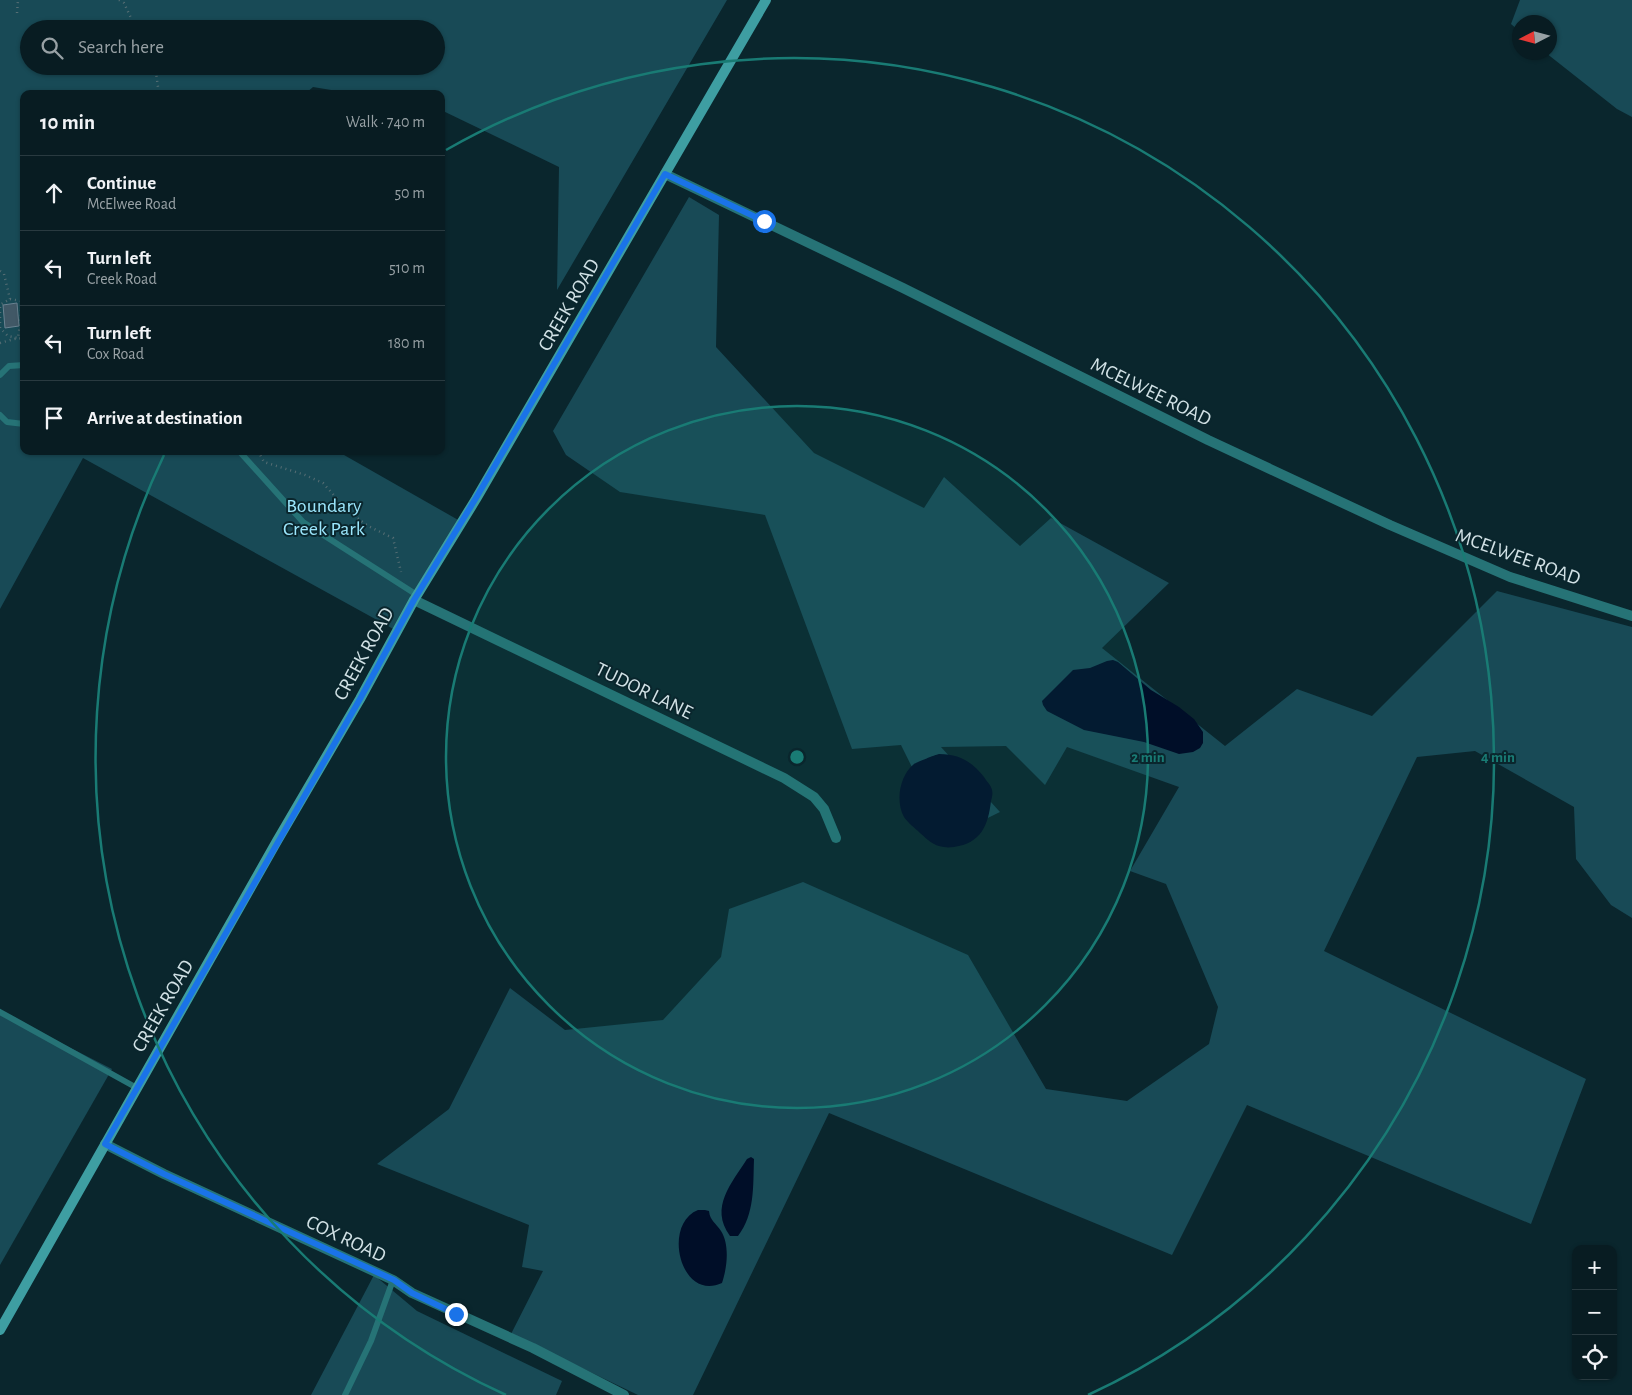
<!DOCTYPE html>
<html lang="en">
<head>
<meta charset="utf-8">
<style>
	body { margin:0; font-family:"Alegreya Sans",sans-serif; background:#11252a; color:#f1f3f6 }
	.controls { position:absolute; right:15px; bottom:15px; display:grid; overflow:hidden; border-radius:10px; box-shadow:0 1px 4px #0004 }
	.controls button { width:45px; height:45px; display:grid; place-items:center; padding:0; border:0; border-bottom:1px solid #293a40; background:#081c22; color:#f1f3f6; font:25px sans-serif }
	.compass { position:absolute; left:1512px; top:15px; width:45px; height:45px; border-radius:50%; background:#081c22; box-shadow:0 1px 4px #0004; rotate:264deg }
	.stop { position:absolute; width:15px; height:15px; margin:-11px; border:4px solid #1a73e8; border-radius:50%; background:#fff }
	.stop.end { background:#1a73e8; border-color:#fff; box-shadow:0 1px 5px #0008 }
	.list { margin:0; padding:0; list-style:none }
	h2 { display:flex; justify-content:space-between; align-items:center; height:65px; margin:0; padding:0 20px; font-size:21px }
	h2 small { font-size:16px; font-weight:400; color:#98a1a5 }
	.list li { display:grid; grid-template-columns:32px 1fr auto; gap:15px; align-items:center; box-sizing:border-box; height:75px; padding:0 20px; border-top:1px solid #293a40 }
	.list b { display:block; font-size:19px; white-space:nowrap }
	.list p { margin:0; font-size:16px; white-space:nowrap; color:#98a1a5 }
	.list em { font-size:16px; font-style:normal; color:#98a1a5 }
	.icon { flex:none; width:28px; height:28px; fill:none; stroke:currentColor; stroke-width:2; stroke-linecap:round; stroke-linejoin:round }
	.map { position:relative; flex:none; width:1632px; height:1395px; overflow:hidden }
	.search { position:absolute; background:#081c22; box-shadow:0 1px 4px #0004; left:20px; top:20px; width:425px; height:55px; display:flex; align-items:center; gap:12px; box-sizing:border-box; padding:0 18px; border-radius:28px; color:#98a1a5; font-size:19px }
	.panel { position:absolute; background:#081c22; box-shadow:0 1px 4px #0004; left:20px; top:90px; width:425px; height:365px; border-radius:10px }
	.map>svg:first-child { display:block }
</style>
</head>
<body>
<div class="map">
<svg width="1632" height="1395" viewBox="0 0 1632 1395">
	<rect width="100%" height="100%" fill="#0a262d"/>
	<!-- green -->
	<g fill="#184a56" fill-rule="evenodd">
		<path d="M0 0H727L557 290 559 167 441 110V94H355L313 87 305 94H24V451H337L460 521 397 631 83 458 0 609ZM29 29H436V66H29Z"/>
		<polygon points="1520,0 1632,0 1632,117 1617,109 1546,53 1550,52 1550,22 1520,22 1519,31 1511,24"/>
		<polygon points="689,197 719,215 716,347 814,453 924,508 944,477 1020,546 1051,518 1169,583 1102,648 1225,746 1297,689 1372,716 1497,591 1632,627 1632,918 1611,905 1576,859 1574,807 1475,751 1417,757 1324,951 1586,1079 1531,1224 1247,1105 1172,1255 829,1113 693,1395 638,1395 511,1334 543,1271 522,1267 529,1225 377,1164 449,1109 510,988 565,1030 663,1020 721,957 729,909 803,882 968,955 1046,1089 1127,1101 1209,1044 1218,1007 1166,884 1130,871 1179,787 1067,747 1045,785 1006,746 941,747 1000,812 947,838 901,745 852,749 765,515 620,492 566,455 553,431"/>
		<polygon points="0,1012 112,1069 0,1265"/>
		<polygon points="374,1275 417,1311 562,1381 556,1395 311,1395"/>
	</g>
	<!-- water -->
	<g fill="#000e28">
		<polygon points="1113,660 1118,662 1151,690 1179,707 1194,719 1203,732 1203,743 1200,748 1193,752 1179,754 1144,742 1084,730 1047,711 1043,705 1042,701 1073,670 1090,668 1107,661"/>
		<path d="M939 754C960 754 972 762 984 777 987 782 991 785 992 790 993 794 992 797 991 801 988 826 981 843 954 847 938 849 931 843 920 833 915 828 908 823 904 817 895 801 900 775 914 764 917 762 935 755 939 754Z"/>
		<path d="M751 1157 754 1159C753 1186 755 1214 738 1236H730C709 1207 732 1183 747 1159Z"/>
		<path d="M698 1210H705L709 1211C710 1221 716 1223 721 1231 730 1245 727 1268 722 1283 680 1302 662 1224 698 1210Z"/>
	</g>
	<!-- building -->
	<polygon fill="#415866" stroke="#6a8291" points="17,303 19,326 5,328 3,305"/>
	<g fill="none" stroke-linecap="round" stroke-linejoin="round">
		<!-- path -->
		<g stroke="#566e74" stroke-width="2.5" stroke-dasharray="1 4" stroke-linecap="butt">
			<polyline points="119,0 124,3 136,29"/>
			<polyline points="17,13 18,0"/>
			<polyline points="155,66 159,94"/>
			<polyline points="0,271 4,274 10,299"/>
			<polygon points="10,299 21,301 21,318 18,338 8,336 0,328 0,305"/>
			<polyline points="0,343 18,338 24,339"/>
			<polyline points="258,451 264,462 305,475 323,483 348,511 368,526 393,538 401,572"/>
		</g>
		<!-- service -->
		<g stroke="#267376" stroke-width="6">
			<polyline points="0,375 9,366 24,365"/>
			<polyline points="0,415 7,422 24,424"/>
			<polyline points="239,451 303,522 417,595"/>
			<polyline points="0,1012 137,1088"/>
			<polyline points="345,1395 371,1341 393,1280"/>
		</g>
		<!-- minor -->
		<g stroke="#267376" stroke-width="10">
			<polyline points="665,174 903,288 1208,440 1390,525 1510,577 1632,616"/>
			<polyline points="414,600 784,778 814,797 824,809 836,838"/>
			<polyline points="105,1144 164,1174 393,1280 412,1293 533,1348 624,1395"/>
		</g>
		<!-- secondary -->
		<polyline stroke="#3e9ea2" stroke-width="10" points="0,1330 277,841 360,699 414,600 476,499 766,0"/>
	</g>
	<g fill="none" stroke-linecap="round" stroke-linejoin="round">
		<!-- route -->
		<polyline stroke="#1a73e8" stroke-width="6" points="456,1314 412,1293 394,1280 164,1174 105,1144 360,699 414,600 476,498 665,174 764,221"/>
	</g>
	<!-- distance rings -->
	<circle cx="797" cy="757" r="351" fill="#197b74" fill-opacity=".12"/>
	<g fill="none" stroke="#197b74" stroke-width="2.5">
		<circle cx="797" cy="757" r="351"/>
		<path d="M506 1395A701 701 0 0 1 164 455M446 150A701 701 0 1 1 1088 1395"/>
	</g>
	<g text-anchor="middle" dominant-baseline="central" stroke-width="4" stroke-linejoin="round" paint-order="stroke">
		<!-- street labels -->
		<g font-size="20" fill="#d2e2e6" stroke="#0a262d">
			<text transform="translate(569 305) rotate(-60)">CREEK ROAD</text>
			<text transform="translate(1151 392) rotate(26)">MCELWEE ROAD</text>
			<text transform="translate(1518 557) rotate(20)">MCELWEE ROAD</text>
			<text transform="translate(364 654) rotate(-61)">CREEK ROAD</text>
			<text transform="translate(644 691) rotate(26)">TUDOR LANE</text>
			<text transform="translate(163 1006) rotate(-60)">CREEK ROAD</text>
			<text transform="translate(346 1239) rotate(25)">COX ROAD</text>
		</g>
		<!-- park labels -->
		<g font-size="20" fill="#9be6fc" stroke="#0a262d">
			<text x="324" y="506">Boundary<tspan x="324" dy="23">Creek Park</tspan></text>
		</g>
	</g>
	<circle cx="797" cy="757" r="8" fill="#197b74" stroke="#0a262d" stroke-width="2.5"/>
	<g font-size="15" text-anchor="middle" font-weight="bold" fill="#197b74" stroke="#0a262d" stroke-width="4" stroke-linejoin="round" paint-order="stroke">
		<text x="1148" y="762">2 min</text>
		<text x="1498" y="762">4 min</text>
	</g>
</svg>
<div class="controls">
<button>+</button>
<button>−</button>
<button><svg class="icon" aria-label="locate" viewBox="0 0 24 24"><circle cx="12" cy="12" r="6"/><path d="M12 2v4M12 18v4M2 12h4M18 12h4"/></svg></button>
</div>
<svg class="compass" viewBox="-18 -18 36 36"><path d="M0-13l5 13h-10z" fill="#e53935"/><path d="M0 13l5-13h-10z" fill="#98a1a5"/></svg>
<div class="stop" style="left:764px;top:221px"></div>
<div class="stop end" style="left:456px;top:1314px"></div>
<div class="search"><svg class="icon" aria-label="search" viewBox="0 0 24 24"><circle cx="10" cy="10" r="6"/><path d="M15 15l6 6"/></svg>Search here</div>
<section class="panel">
<h2>10 min<small>Walk · 740 m</small></h2>
<ul class="list">
<li><svg class="icon" aria-label="ahead" viewBox="0 0 24 24"><path d="M12 20V5M6 11l6-6 6 6"/></svg><div><b>Continue</b><p>McElwee Road</p></div><em>50 m</em></li>
<li><svg class="icon" aria-label="left" viewBox="0 0 24 24"><path d="M17 20v-9H6M10 6l-5 5 5 5"/></svg><div><b>Turn left</b><p>Creek Road</p></div><em>510 m</em></li>
<li><svg class="icon" aria-label="left" viewBox="0 0 24 24"><path d="M17 20v-9H6M10 6l-5 5 5 5"/></svg><div><b>Turn left</b><p>Cox Road</p></div><em>180 m</em></li>
<li><svg class="icon" aria-label="arrive" viewBox="0 0 24 24"><path d="M6 21V4h12l-3 4 3 4H6"/></svg><div><b>Arrive at destination</b></div></li>
</ul>
</section>
</div>
</body>
</html>
